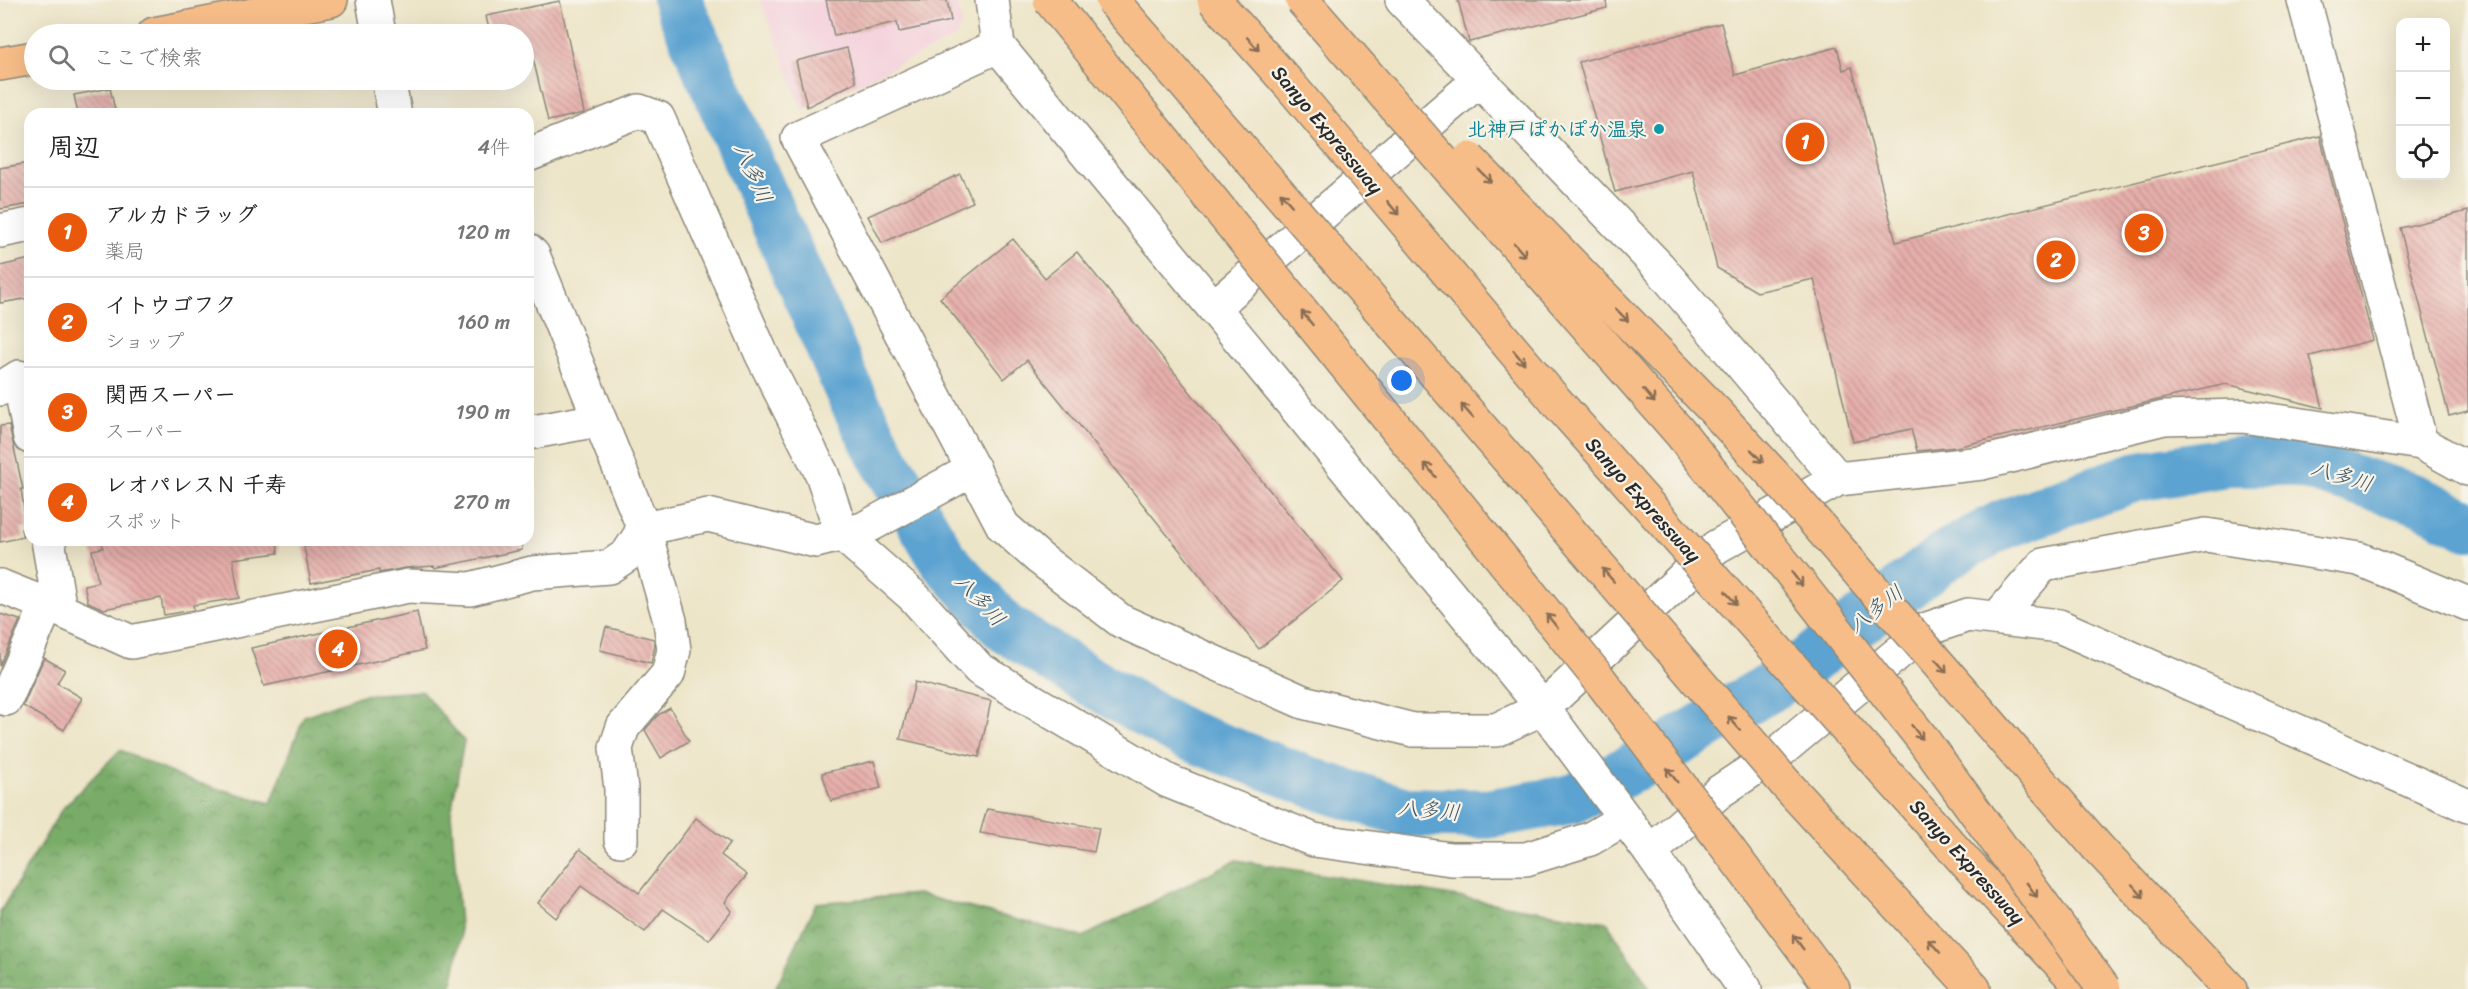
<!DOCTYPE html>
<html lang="ja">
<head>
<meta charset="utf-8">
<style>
	body { margin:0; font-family:Sriracha,"Klee One",sans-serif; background:#f2f2f2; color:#222 }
	.controls { position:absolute; right:18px; top:18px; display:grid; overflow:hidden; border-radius:12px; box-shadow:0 6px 24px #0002 }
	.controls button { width:54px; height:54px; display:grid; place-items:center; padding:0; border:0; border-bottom:2px solid #e0e0e0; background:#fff; color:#222; font:30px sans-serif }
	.you { position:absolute; left:1402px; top:381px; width:21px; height:21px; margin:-15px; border:4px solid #fff; border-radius:50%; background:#1a73e8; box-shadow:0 0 0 9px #1a73e833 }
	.badge { display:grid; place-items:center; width:39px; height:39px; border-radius:50%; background:#ea580c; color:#fff; font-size:20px; font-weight:700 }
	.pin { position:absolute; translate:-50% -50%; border:3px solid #fff; box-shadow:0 2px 6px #0006 }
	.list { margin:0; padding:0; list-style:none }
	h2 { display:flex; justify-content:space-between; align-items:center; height:78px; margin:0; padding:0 24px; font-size:26px }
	h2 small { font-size:20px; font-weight:400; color:#767676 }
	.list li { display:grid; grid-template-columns:39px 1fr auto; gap:18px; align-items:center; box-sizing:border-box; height:90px; padding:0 24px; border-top:2px solid #e0e0e0 }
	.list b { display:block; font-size:22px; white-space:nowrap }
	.list p { margin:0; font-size:20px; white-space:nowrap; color:#767676 }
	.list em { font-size:20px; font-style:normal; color:#767676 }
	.icon { flex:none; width:33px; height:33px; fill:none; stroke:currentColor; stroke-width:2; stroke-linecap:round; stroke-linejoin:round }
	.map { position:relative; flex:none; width:2468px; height:989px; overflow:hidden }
	.search { position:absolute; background:#fff; box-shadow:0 6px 24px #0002; left:24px; top:24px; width:510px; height:66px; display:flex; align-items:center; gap:15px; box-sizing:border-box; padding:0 21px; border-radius:33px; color:#767676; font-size:22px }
	.panel { position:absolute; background:#fff; box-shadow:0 6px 24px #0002; left:24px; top:108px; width:510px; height:438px; border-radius:18px }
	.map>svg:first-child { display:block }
</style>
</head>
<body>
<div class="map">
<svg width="2468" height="989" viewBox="0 0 2468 989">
	<defs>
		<pattern id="forest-crowns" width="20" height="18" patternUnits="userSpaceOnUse" patternTransform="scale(1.5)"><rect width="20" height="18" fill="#79ac68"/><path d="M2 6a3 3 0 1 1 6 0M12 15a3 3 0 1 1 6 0" fill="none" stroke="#638c56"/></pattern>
		<pattern id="building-back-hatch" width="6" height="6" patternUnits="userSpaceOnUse" patternTransform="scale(1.5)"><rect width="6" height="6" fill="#e7afab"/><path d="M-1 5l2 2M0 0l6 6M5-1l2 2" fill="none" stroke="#bb8f8b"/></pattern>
	</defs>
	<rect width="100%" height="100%" fill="#f7f3e8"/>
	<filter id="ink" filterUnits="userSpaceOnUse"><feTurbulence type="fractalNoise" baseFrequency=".0167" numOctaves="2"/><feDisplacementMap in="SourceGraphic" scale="12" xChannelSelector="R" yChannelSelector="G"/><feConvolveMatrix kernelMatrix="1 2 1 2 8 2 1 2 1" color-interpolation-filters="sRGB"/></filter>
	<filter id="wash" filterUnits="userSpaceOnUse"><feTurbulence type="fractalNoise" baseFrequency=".008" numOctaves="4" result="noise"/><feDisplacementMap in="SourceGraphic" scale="24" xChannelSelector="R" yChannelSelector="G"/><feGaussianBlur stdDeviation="1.35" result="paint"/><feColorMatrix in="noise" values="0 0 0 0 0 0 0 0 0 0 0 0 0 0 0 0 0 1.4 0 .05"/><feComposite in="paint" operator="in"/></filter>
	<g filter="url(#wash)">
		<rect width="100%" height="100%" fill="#ede5c8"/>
		<!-- built -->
		<polygon fill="#f4cfdc" points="760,0 956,0 962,23 956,37 803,110"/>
		<!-- forest -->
		<g fill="url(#forest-crowns)" stroke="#526c4a" stroke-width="1.5">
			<polygon points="422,691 464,741 451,813 461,938 451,989 0,989 0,912 62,809 120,750 187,780 271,803 304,716 362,695"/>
			<polygon points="1236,860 1607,922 1650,989 775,989 816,903 917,894 1083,937"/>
		</g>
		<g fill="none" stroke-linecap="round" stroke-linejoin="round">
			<!-- river -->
			<polyline stroke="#5ba3d1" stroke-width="50" points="677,0 852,397 881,454 945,562 1005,628 1086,679 1184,734 1324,787 1405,812 1487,814 1572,799 1644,762 1789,676 1948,554 2002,525 2135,477 2232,461 2293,461 2416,499 2468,525"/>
		</g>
		<g id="blocks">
			<!-- building -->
			<g fill="url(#building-back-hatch)">
				<polygon points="826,0 947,0 951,21 899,32 897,22 834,36"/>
				<polygon points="1458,0 1606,0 1607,8 1469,42"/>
				<polygon points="560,1 584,113 548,121 532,54 524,55 524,34 490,34 486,16"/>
				<polygon points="1721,23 1735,75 1837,47 1843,70 1852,67 1896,242 2320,136 2373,340 2310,356 2323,408 2226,384 1956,447 1917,451 1911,429 1853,442 1814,279 1757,292 1717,268 1693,171 1615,192 1579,62"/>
				<polygon points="847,48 856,82 807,107 796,61"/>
				<polygon points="110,88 116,114 78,114 74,95"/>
				<polygon points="30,163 30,204 0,209 0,168"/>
				<polygon points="960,174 973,202 882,243 868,216"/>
				<polygon points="2468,211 2468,411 2449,416 2400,228"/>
				<polygon points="1013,239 1045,278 1077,252 1343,581 1259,649 1027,360 1004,379 940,298"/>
				<polygon points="30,259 30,298 0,303 0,266"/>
				<polygon points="9,425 23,489 21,489 27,528 21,529 23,537 0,542 0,426"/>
				<polygon points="102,540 277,540 278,553 233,559 239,598 193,605 194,610 164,615 161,598 104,609 88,602 84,585 98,582 92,550 103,548"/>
				<polygon points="340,540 521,540 522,550 435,568 434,566 405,568 379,573 379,570 311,583 304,547"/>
				<polygon points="417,612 425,650 264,686 251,648"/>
				<polygon points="0,614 20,620 0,666"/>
				<polygon points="606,627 654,639 655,646 651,663 600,650"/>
				<polygon points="44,658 65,670 57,683 82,698 64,730 23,706"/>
				<polygon points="915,682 991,701 979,757 900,739"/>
				<polygon points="670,708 689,741 661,758 645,730 658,715"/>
				<polygon points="874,761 881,788 831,801 822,773"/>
				<polygon points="987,809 1099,828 1094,852 980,833"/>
				<polygon points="696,818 730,843 721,855 747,875 725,902 732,911 709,940 663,909 645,932 581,886 556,918 538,903 580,849 639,893"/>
			</g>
		</g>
	</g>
	<g filter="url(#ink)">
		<use href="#blocks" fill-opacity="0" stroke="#8c887a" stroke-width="1.5"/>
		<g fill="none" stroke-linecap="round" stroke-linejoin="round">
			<!-- minor casing -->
			<g stroke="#8c887a" stroke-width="36">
				<g id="minor">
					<polyline points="373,0 379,34"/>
					<polyline points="992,0 998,46 798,138 1003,526 1039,558 1121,621 1303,702 1413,730 1496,730 1543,708 1716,547 1838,479 1982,463 2164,418 2243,416 2421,443 2468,469"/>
					<polyline points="1402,0 1659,267 1838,479"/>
					<polyline points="2304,0 2421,443"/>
					<polyline points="998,46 1543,708 1650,852 1745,989"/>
					<polyline points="388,80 395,114"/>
					<polyline points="528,155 639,111 658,118 762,355 822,474 842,534 913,596 979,669 1168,781 1314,840 1451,859 1526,859 1590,839 1624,819"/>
					<polyline points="0,231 30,225"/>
					<polyline points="528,250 533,255 644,529 670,621 674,650 668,674 623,727 616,748 621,789 621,840"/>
					<polyline points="1214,307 1478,81"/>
					<polyline points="0,389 19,377 30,437"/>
					<polyline points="528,433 598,420"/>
					<polyline points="48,540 60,610"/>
					<polyline points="0,586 60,610 131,642 408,586 470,589 532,573 609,567 627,555 644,529 708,515 816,541 863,529 974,469"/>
					<polyline points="1997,618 2043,565 2206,535 2359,559 2468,604"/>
					<polyline points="6,699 47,605"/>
					<polyline points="1650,852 1719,792 1778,753 1927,629 1968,615 2059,626 2468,806"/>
				</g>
			</g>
			<!-- major casing -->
			<g stroke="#8c887a" stroke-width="36">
				<g id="major">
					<polyline points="154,34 331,0"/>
					<polyline points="0,64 34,58"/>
				</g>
			</g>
			<!-- highway casing -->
			<g stroke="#8c887a" stroke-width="36">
				<g id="highway">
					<polyline points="1852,735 1978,876 2084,989"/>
					<polyline points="1786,784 1974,989"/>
					<polyline points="1720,838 1833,989"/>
					<polyline points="2098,848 2230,989"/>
				</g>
			</g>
			<!-- minor -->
			<use href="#minor" stroke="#fff" stroke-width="33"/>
			<!-- major -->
			<use href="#major" stroke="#f7bd88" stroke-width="33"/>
			<!-- highway -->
			<use href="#highway" stroke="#f7bd88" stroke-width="33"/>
			<!-- highway-bridge casing -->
			<g stroke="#8c887a" stroke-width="36" stroke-linecap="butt">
				<g id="highway-bridge">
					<polyline points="1050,0 1600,680 1720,838"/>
					<polyline points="1112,0 1365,292 1786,784"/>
					<polyline points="1214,0 1289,84 1555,400 1852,735"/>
					<polyline points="1302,0 1682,435 1921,737 2104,989"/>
					<polyline points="1469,159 1715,411 1783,485 2098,848"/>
				</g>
			</g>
			<!-- highway-bridge -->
			<use href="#highway-bridge" stroke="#f7bd88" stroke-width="33"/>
		</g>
		<!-- one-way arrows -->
		<defs><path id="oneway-shaft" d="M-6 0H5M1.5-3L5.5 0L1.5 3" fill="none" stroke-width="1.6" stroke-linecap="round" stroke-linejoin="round" transform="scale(1.5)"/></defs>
		<g stroke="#876d55">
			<use href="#oneway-shaft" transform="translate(1253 44) rotate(48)"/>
			<use href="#oneway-shaft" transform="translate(1485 176) rotate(45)"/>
			<use href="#oneway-shaft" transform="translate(1286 199) rotate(-131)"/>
			<use href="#oneway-shaft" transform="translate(1393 208) rotate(50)"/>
			<use href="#oneway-shaft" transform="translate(1520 250) rotate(49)"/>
			<use href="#oneway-shaft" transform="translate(1622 315) rotate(45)"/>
			<use href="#oneway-shaft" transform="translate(1307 318) rotate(-129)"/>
			<use href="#oneway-shaft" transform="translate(1519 357) rotate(50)"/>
			<use href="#oneway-shaft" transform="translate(1649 396) rotate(49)"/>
			<use href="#oneway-shaft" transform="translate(1467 411) rotate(-131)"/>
			<use href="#oneway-shaft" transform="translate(1757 456) rotate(47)"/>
			<use href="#oneway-shaft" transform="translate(1430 470) rotate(-129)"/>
			<use href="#oneway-shaft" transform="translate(1608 575) rotate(-131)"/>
			<use href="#oneway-shaft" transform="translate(1797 579) rotate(52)"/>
			<use href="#oneway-shaft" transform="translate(1731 598) rotate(48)"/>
			<use href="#oneway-shaft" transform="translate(1552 621) rotate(-129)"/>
			<use href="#oneway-shaft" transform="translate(1941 666) rotate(49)"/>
			<use href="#oneway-shaft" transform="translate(1734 723) rotate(-131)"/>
			<use href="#oneway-shaft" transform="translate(1917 732) rotate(52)"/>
			<use href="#oneway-shaft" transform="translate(1672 775) rotate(-127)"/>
			<use href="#oneway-shaft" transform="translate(2032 890) rotate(54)"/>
			<use href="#oneway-shaft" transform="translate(2138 891) rotate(48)"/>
			<use href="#oneway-shaft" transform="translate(1798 942) rotate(-127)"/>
			<use href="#oneway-shaft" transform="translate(1934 946) rotate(-132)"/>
		</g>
	</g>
	<!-- markers -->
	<circle fill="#0f9aa8" stroke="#f7f3e8" stroke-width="2" cx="1659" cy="129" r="6"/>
	<g text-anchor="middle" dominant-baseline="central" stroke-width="4.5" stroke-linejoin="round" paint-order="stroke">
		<!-- culture labels -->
		<g font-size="20" font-weight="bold" fill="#0d838f" stroke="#f7f3e8" text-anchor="end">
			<text x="1647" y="129">北神戸ぽかぽか温泉</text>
		</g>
		<!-- street labels -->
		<g font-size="20" fill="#2b2b2b" stroke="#f7f3e8">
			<text transform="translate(1327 130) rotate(50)">Sanyo Expressway</text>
			<text transform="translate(1643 500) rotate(48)">Sanyo Expressway</text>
			<text transform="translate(1967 862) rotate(48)">Sanyo Expressway</text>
		</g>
		<!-- water labels -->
		<g font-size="21" font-style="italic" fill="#3c5565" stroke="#f7f3e8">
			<text transform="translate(753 173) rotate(66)">八多川</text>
			<text transform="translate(2342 476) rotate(17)">八多川</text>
			<text transform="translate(980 600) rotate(47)">八多川</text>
			<text transform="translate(1876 609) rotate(-38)">八多川</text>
			<text transform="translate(1429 810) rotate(5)">八多川</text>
		</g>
	</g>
</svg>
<div class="controls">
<button>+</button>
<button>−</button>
<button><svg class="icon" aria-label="locate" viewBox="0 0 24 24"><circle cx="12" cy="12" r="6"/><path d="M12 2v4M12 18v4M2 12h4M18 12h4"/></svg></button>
</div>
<div class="you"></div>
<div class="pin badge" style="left:1805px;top:142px">1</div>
<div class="pin badge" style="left:2056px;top:260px">2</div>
<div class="pin badge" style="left:2144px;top:233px">3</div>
<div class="pin badge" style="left:338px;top:649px">4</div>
<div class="search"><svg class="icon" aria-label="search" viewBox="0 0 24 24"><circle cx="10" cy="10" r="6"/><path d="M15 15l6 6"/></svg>ここで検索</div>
<section class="panel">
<h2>周辺<small>4件</small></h2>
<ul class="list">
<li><span class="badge">1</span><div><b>アルカドラッグ</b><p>薬局</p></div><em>120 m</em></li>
<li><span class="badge">2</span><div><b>イトウゴフク</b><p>ショップ</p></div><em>160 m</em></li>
<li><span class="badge">3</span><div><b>関西スーパー</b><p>スーパー</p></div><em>190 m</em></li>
<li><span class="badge">4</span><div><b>レオパレスＮ 千寿</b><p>スポット</p></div><em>270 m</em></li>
</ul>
</section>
</div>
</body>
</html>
